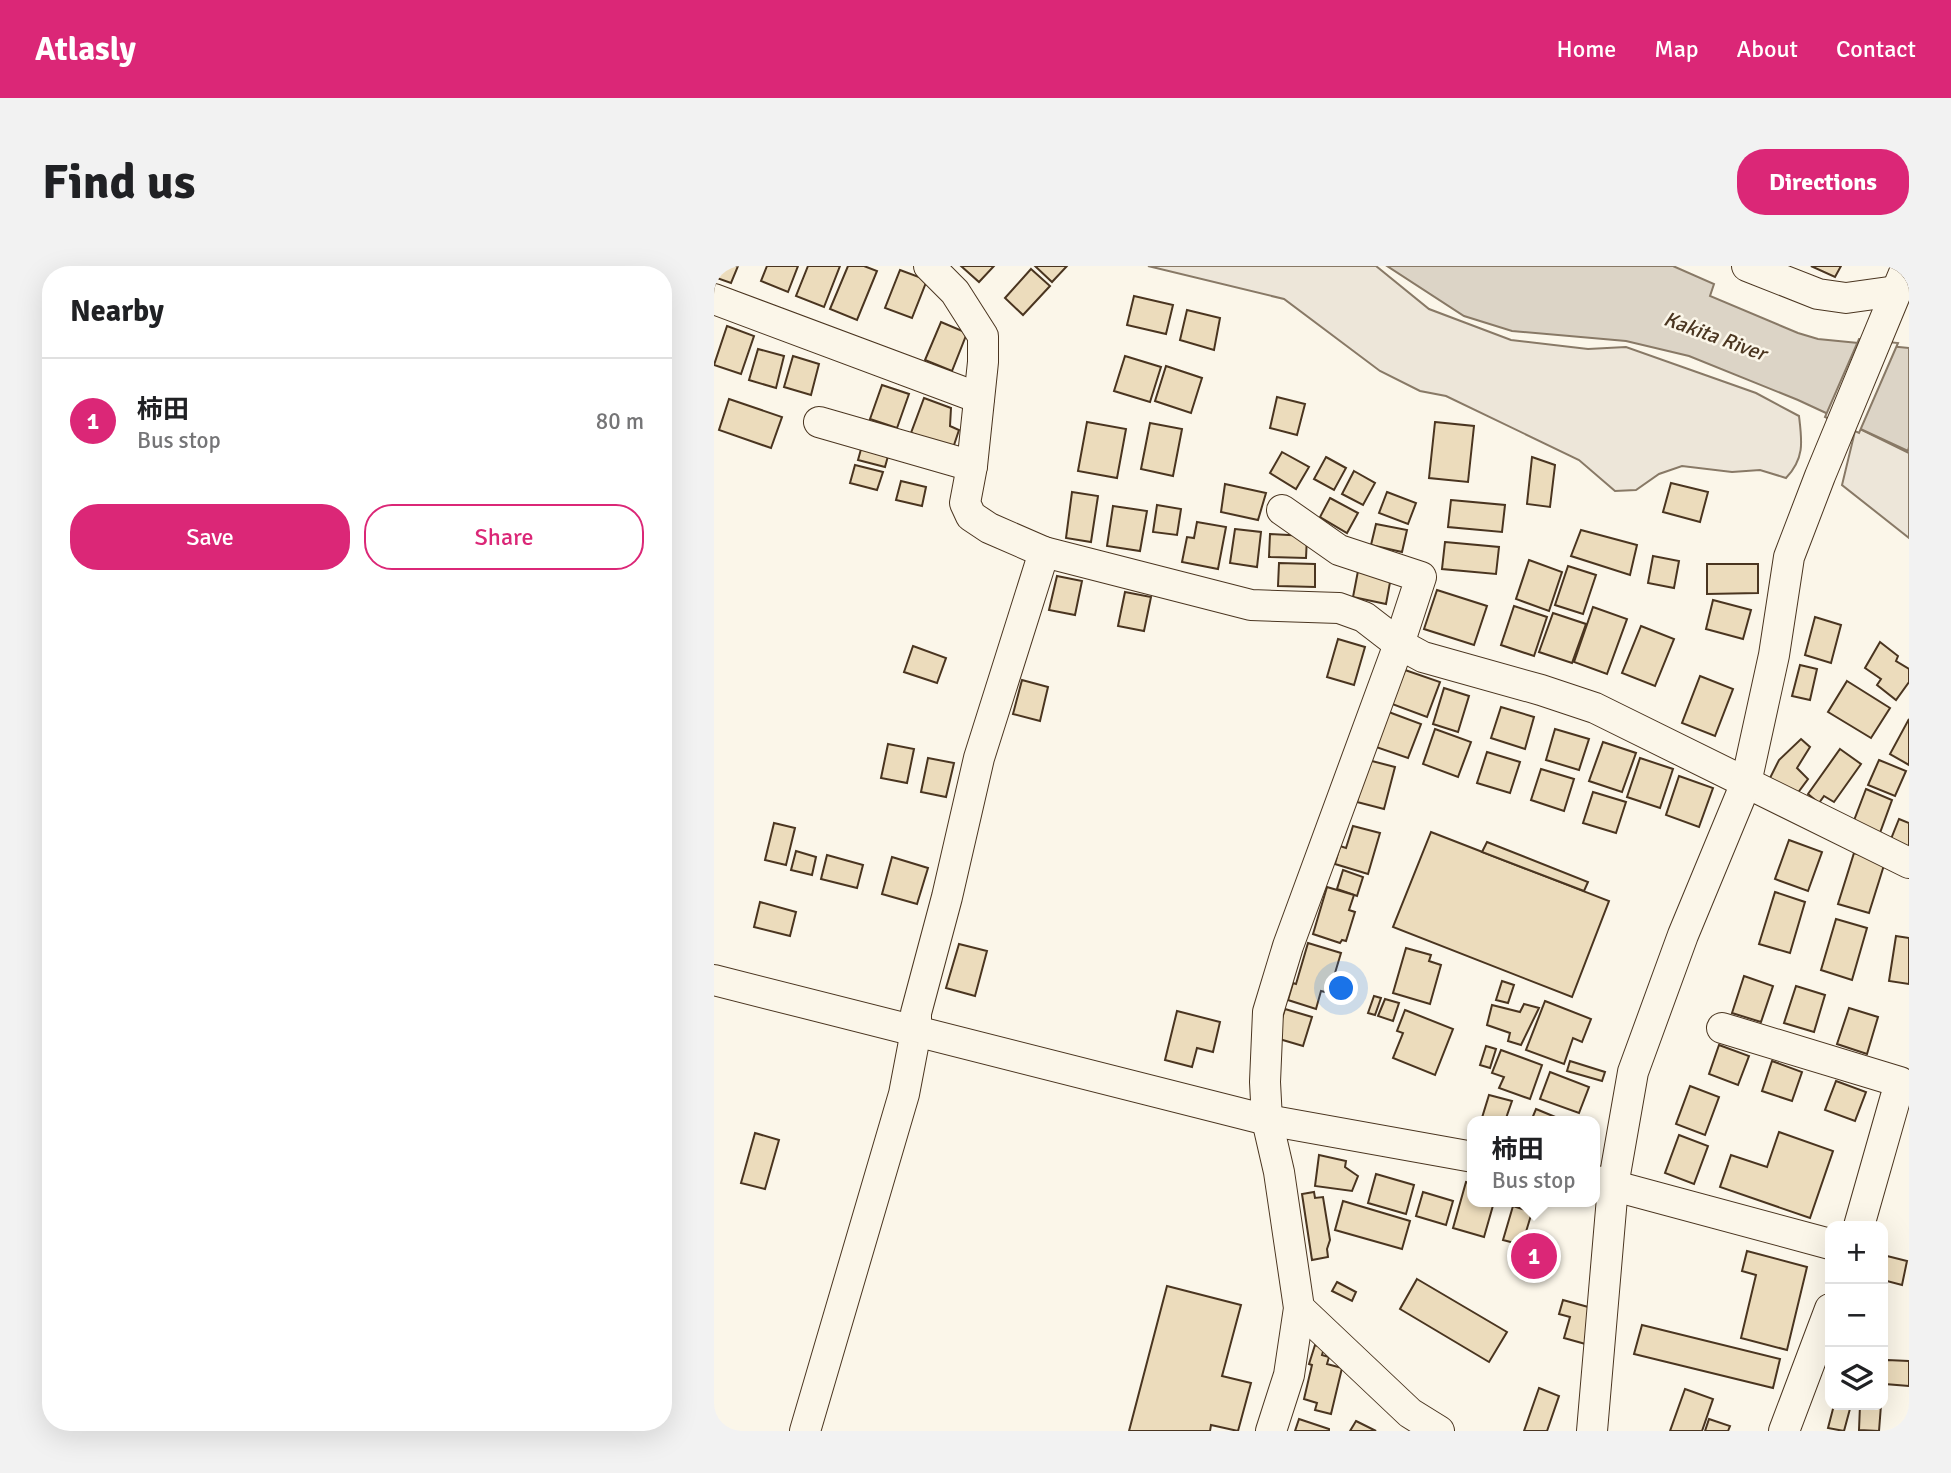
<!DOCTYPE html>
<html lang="en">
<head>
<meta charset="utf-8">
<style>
	body { margin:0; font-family:Signika,"Noto Sans JP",sans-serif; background:#f2f2f2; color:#202124 }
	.controls { position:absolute; right:21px; bottom:21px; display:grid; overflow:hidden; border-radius:14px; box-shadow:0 7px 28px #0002 }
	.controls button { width:63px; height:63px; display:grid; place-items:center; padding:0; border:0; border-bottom:2px solid #e0e0e0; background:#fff; color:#202124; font:35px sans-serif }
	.you { position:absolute; left:628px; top:723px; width:24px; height:24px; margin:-18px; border:5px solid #fff; border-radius:50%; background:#1a73e8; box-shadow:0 0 0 10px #1a73e833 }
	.badge { display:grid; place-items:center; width:46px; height:46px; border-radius:50%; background:#db2777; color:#fff; font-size:23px; font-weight:700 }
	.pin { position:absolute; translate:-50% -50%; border:4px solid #fff; box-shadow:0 2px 7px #0006 }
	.popup { position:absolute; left:753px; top:850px; width:133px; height:91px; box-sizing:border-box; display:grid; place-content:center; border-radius:14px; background:#fff; filter:drop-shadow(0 2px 5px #0005); font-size:23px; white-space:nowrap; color:#757577 }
	.popup b { font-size:26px; color:#202124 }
	.popup::after { content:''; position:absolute; left:50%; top:100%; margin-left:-14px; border:14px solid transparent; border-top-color:#fff }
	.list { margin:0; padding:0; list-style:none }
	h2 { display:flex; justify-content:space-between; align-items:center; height:91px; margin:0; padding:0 28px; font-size:30px }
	h2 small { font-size:23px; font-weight:400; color:#757577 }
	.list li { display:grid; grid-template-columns:46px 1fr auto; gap:21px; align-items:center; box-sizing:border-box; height:126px; padding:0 28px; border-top:2px solid #e0e0e0 }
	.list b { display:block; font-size:26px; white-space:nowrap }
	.list p { margin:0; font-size:23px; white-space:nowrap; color:#757577 }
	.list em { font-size:23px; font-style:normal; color:#757577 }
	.actions { display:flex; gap:14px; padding:21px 28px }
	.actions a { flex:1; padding:16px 0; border:2px solid #db2777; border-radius:28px; text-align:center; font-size:24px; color:#db2777 }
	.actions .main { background:#db2777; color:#fff }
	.icon { flex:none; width:38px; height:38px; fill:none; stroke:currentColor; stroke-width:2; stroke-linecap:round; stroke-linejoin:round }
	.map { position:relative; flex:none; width:1195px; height:1165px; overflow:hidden; border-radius:28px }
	header { display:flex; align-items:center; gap:42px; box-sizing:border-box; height:98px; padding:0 35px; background:#db2777; color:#fff }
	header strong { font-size:33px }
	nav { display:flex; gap:38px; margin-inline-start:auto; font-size:24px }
	.intro { display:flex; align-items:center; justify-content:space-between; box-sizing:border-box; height:168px; padding:0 42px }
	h1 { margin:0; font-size:49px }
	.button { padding:18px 32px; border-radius:28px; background:#db2777; color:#fff; font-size:24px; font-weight:700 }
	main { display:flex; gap:42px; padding:0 42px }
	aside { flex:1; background:#fff; border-radius:28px; box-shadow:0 7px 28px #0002 }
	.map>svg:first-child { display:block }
</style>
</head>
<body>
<header>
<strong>Atlasly</strong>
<nav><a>Home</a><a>Map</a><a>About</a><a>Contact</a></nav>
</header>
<div class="intro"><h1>Find us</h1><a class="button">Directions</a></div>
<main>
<aside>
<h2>Nearby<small></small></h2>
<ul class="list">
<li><span class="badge">1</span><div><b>柿田</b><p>Bus stop</p></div><em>80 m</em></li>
</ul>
<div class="actions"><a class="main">Save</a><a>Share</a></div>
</aside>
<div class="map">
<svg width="1195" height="1165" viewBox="0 0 1195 1165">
	<rect width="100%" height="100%" fill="#fbf6e9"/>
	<!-- green -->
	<g fill="#ede6d9" stroke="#887966" stroke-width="2">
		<path d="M434 0H662L715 43 797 74 874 83 912 81 1042 127 1085 150C1088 175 1091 192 1072 212L1046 204 1018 206 968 200 945 208 922 224 901 225 865 194 732 130 706 125 666 105 570 33Z"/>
		<polygon points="1142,161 1195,187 1195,272 1128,219"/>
	</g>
	<!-- water -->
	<polygon fill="#dcd4c6" stroke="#887966" stroke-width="2" points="673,0 959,0 1000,18 996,30 1084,67 1104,73 1195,82 1195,181 1194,185 1084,134 975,90 912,75 798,65 750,50"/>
	<!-- pier -->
	<polygon fill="#fbf6e9" stroke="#887966" stroke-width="2" points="1145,73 1184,77 1145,167 1111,151"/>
	<!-- building -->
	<g fill="#ecdcbc" stroke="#4a3520" stroke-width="2">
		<polygon points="0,0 24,0 17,17 0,11"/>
		<polygon points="53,0 84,0 74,26 47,15"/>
		<polygon points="94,0 126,0 110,41 82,30"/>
		<polygon points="134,0 150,0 163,5 143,54 116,43"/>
		<polygon points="247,0 280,0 265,16"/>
		<polygon points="321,0 353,0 338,16"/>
		<polygon points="1097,0 1127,0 1121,11"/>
		<polygon points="317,3 336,20 309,49 291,32"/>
		<polygon points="186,4 213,14 198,52 171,42"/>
		<polygon points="420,30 459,39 452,68 413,59"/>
		<polygon points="473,44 506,52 500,84 466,74"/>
		<polygon points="227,56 253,67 238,105 211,94"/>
		<polygon points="13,60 40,70 27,108 0,99"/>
		<polygon points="44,83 70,90 62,122 35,114"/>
		<polygon points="79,90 105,98 97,129 70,121"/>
		<polygon points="411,90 447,101 436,136 400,125"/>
		<polygon points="452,100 488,112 477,147 441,135"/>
		<polygon points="168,119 195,128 183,162 156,153"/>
		<polygon points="563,131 591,138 583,169 556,162"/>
		<polygon points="210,132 237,142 236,160 245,164 239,182 197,167"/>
		<polygon points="15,133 68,151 57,182 5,164"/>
		<polygon points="373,156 412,163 403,212 364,205"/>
		<polygon points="721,156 760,160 754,216 715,212"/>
		<polygon points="436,157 468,163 459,210 427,203"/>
		<polygon points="149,176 176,183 171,201 144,194"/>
		<polygon points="568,186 595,201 582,223 556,207"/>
		<polygon points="612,191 632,202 620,224 600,213"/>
		<polygon points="818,191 841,199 836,241 813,238"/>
		<polygon points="141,199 169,206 163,224 136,217"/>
		<polygon points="640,205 661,217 649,239 628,228"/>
		<polygon points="187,215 212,221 208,240 182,234"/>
		<polygon points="957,217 994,226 986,256 949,246"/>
		<polygon points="511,218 552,227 544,254 507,246"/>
		<polygon points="358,226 384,230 377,276 352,272"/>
		<polygon points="673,226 702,237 694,258 665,247"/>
		<polygon points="616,232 644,247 633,267 606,251"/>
		<polygon points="737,234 791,239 788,266 734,261"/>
		<polygon points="443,239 467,243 463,269 439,266"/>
		<polygon points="399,240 433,245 426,285 393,280"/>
		<polygon points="483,256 512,261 504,303 468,296 473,271 480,272"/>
		<polygon points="662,258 693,264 688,286 657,279"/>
		<polygon points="521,263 547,266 543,301 516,297"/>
		<polygon points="867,264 923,279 916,309 857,290"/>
		<polygon points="556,268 593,270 592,292 555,291"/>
		<polygon points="731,276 785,281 782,308 728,303"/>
		<polygon points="939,290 965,295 960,322 934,317"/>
		<polygon points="815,294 848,306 835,345 802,333"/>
		<polygon points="565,297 601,298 601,321 564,320"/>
		<polygon points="993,298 1044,298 1044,327 993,328"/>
		<polygon points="854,300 882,309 869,348 841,339"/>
		<polygon points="644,305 677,311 672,338 639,331"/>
		<polygon points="343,310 368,315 361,349 335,344"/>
		<polygon points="723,324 773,340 760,379 710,363"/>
		<polygon points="411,326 437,331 430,365 404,360"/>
		<polygon points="999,334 1037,344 1029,373 992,363"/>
		<polygon points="800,340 833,351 820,390 787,379"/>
		<polygon points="879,341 913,353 893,408 860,396"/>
		<polygon points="839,347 872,358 858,397 825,386"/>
		<polygon points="1101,351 1127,359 1117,397 1091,389"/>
		<polygon points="927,360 960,373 941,420 908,407"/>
		<polygon points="624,373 651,381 640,419 613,411"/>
		<polygon points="1166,376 1184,390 1182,395 1195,403 1195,416 1182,434 1163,419 1167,413 1151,402"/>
		<polygon points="199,380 232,392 223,417 190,406"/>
		<polygon points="1086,399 1103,403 1096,434 1078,430"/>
		<polygon points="691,404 726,416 713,451 678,438"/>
		<polygon points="986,410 1019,423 1001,470 968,457"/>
		<polygon points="308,414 334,421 326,455 299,448"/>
		<polygon points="1133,415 1176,442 1157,472 1114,446"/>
		<polygon points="730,422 755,430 744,466 719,458"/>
		<polygon points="787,441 820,451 811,483 777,472"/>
		<polygon points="672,445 707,458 694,492 659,480"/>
		<polygon points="1195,453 1195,499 1176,488"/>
		<polygon points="721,463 757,476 744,511 709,498"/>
		<polygon points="841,463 875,473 865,504 832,494"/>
		<polygon points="1087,473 1096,481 1083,502 1094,513 1080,532 1053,518 1065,494"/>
		<polygon points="889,476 922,487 908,526 875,515"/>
		<polygon points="174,478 200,483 193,517 167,512"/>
		<polygon points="1126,483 1147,498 1120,536 1110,530 1105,537 1094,528"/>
		<polygon points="773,486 806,496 796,527 763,517"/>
		<polygon points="214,492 240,497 232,531 207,526"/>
		<polygon points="926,492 959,503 946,542 913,531"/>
		<polygon points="654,494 681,501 670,543 643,536"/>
		<polygon points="1165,494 1192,505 1181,530 1154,519"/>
		<polygon points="827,503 860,513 850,545 817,534"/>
		<polygon points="965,510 999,522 985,561 952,549"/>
		<polygon points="1152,523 1178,534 1163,575 1136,565"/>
		<polygon points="879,526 912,536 902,567 869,557"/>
		<polygon points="1185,553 1195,557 1195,586 1175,578"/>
		<polygon points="60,557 81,562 72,599 51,594"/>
		<polygon points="639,560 666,567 654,608 621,598 626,580 632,582"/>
		<polygon points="717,566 895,635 858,731 679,661"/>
		<polygon points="1075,574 1108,586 1094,625 1061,613"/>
		<polygon points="773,576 874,616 870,625 768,586"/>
		<polygon points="82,585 102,591 98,609 77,604"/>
		<polygon points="1140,587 1171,596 1155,647 1124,638"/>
		<polygon points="113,589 149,599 143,622 107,613"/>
		<polygon points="178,591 214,602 203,638 168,628"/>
		<polygon points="629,604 649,611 643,630 623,623"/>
		<polygon points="613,621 640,629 635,644 641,646 632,675 628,674 626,677 599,668"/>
		<polygon points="1061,626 1091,636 1076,687 1045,678"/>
		<polygon points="46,636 82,646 76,670 40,661"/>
		<polygon points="1122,653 1153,662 1138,714 1107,704"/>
		<polygon points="1182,670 1195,672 1195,718 1175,715"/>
		<polygon points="594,677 627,687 615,727 607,725 602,743 574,734 579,717 582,718"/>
		<polygon points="245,678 273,685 261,730 232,722"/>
		<polygon points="692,682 717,689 715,695 727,699 716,738 679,727"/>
		<polygon points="1030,710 1059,720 1047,756 1018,747"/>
		<polygon points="788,715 800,719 794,737 782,734"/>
		<polygon points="1082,720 1111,729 1100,766 1070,757"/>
		<polygon points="660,730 667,732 661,749 654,747"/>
		<polygon points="671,733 685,737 679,755 664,750"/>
		<polygon points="831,735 877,753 868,776 859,772 850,798 812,784"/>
		<polygon points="810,738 825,742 807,779 794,775 796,767 773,759 778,739 806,746"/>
		<polygon points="1135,742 1164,751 1153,788 1123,778"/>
		<polygon points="571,743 598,751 589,780 562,772"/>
		<polygon points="691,744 739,763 721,809 679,792 689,767 683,765"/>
		<polygon points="463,745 506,756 499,786 483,782 478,801 451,794"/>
		<polygon points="1005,779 1035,790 1024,819 995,808"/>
		<polygon points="772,780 782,783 776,802 766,799"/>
		<polygon points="787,784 828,799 816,833 785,822 790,811 778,807"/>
		<polygon points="856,795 891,806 888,815 853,805"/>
		<polygon points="1058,795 1088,806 1078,835 1048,825"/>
		<polygon points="836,806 875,821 865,847 826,833"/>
		<polygon points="1122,815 1152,826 1141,855 1111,844"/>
		<polygon points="976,820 1005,831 991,869 962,858"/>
		<polygon points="775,829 798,835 791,855 767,855"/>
		<polygon points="822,843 851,855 817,855"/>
		<polygon points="1065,866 1119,885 1096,952 1006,921 1017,889 1053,901"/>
		<polygon points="41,867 65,874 51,923 27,917"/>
		<polygon points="965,869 994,880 980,918 951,907"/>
		<polygon points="605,889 632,895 631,901 644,910 638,925 601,920"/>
		<polygon points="662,908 700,919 692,948 654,937"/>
		<polygon points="752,916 759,918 759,936 780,936 770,971 739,962"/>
		<polygon points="600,926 601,932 609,931 616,974 613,983 614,991 598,994 588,928"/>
		<polygon points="709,926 739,935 732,959 702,950"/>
		<polygon points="629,935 696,955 688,983 621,964"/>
		<polygon points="799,940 818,946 808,979 789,974"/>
		<polygon points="1033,985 1093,1001 1073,1084 1027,1072 1042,1009 1028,1005"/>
		<polygon points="1169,989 1193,995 1188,1019 1169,1014"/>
		<polygon points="703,1013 793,1066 775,1096 686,1043"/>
		<polygon points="623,1016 642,1026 638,1035 618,1025"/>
		<polygon points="453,1020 527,1039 508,1110 537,1117 524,1165 497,1159 496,1165 415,1165"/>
		<polygon points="849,1034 885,1044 875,1079 850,1072 856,1051 845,1048"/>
		<polygon points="928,1059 1066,1093 1059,1122 920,1088"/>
		<polygon points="601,1079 610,1082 608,1089 615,1091 613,1098 628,1102 617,1148 601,1144 603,1137 590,1133 598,1099 595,1098"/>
		<polygon points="1173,1094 1195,1095 1195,1120 1171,1118"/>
		<polygon points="825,1122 845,1130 833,1165 810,1165"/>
		<polygon points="971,1123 999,1133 988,1165 956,1165"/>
		<polygon points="1120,1139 1137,1139 1130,1165 1114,1162"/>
		<polygon points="1146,1139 1167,1139 1165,1165 1145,1164"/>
		<polygon points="585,1153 615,1163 615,1165 581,1165"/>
		<polygon points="995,1153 1016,1160 1014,1165 991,1165"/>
		<polygon points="642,1155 662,1165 636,1165"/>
	</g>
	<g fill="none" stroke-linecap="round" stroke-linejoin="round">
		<!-- minor casing -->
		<g stroke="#4a3520" stroke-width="32">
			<g id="minor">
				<polyline points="1033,0 1104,28 1132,32 1182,25"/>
				<polyline points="0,33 265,132"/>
				<polyline points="105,156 258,200"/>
				<polyline points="330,286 537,339 625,342 650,351 685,378 709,391 827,424 881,442 1195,597"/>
				<polyline points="0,714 553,854 759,891"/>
				<polyline points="1008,762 1186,816 1145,960"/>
				<polyline points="882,915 1116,978"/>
				<polyline points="585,1042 696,1147 725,1165"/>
				<polyline points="91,1165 190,828 202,765 202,747 233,631 265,492 330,286 275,262 257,250 251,237 258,200 269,96 269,70 241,26 215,0"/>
				<polyline points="557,1165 575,1109 585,1042 565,906 553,854 551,816 554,746 574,680 685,378 707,311 625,284 568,244"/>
				<polyline points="878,1165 899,920 919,806 969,669 1032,517 1060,389 1075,291 1106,210 1193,0"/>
				<polyline points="1070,1165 1116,1043"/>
			</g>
		</g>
		<!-- minor -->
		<use href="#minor" stroke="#fbf6e9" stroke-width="30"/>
	</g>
	<g text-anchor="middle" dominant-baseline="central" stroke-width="5" stroke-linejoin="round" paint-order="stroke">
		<!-- water labels -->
		<g font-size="21" font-style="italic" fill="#4a3520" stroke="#fbf6e9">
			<text transform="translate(1001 70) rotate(20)">Kakita River</text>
		</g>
	</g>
</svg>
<div class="controls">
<button>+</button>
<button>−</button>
<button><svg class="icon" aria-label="layers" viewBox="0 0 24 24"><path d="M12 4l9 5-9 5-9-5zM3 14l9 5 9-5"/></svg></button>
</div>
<div class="you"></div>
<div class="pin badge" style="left:820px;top:990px">1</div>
<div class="popup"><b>柿田</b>Bus stop</div>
</div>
</main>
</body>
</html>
